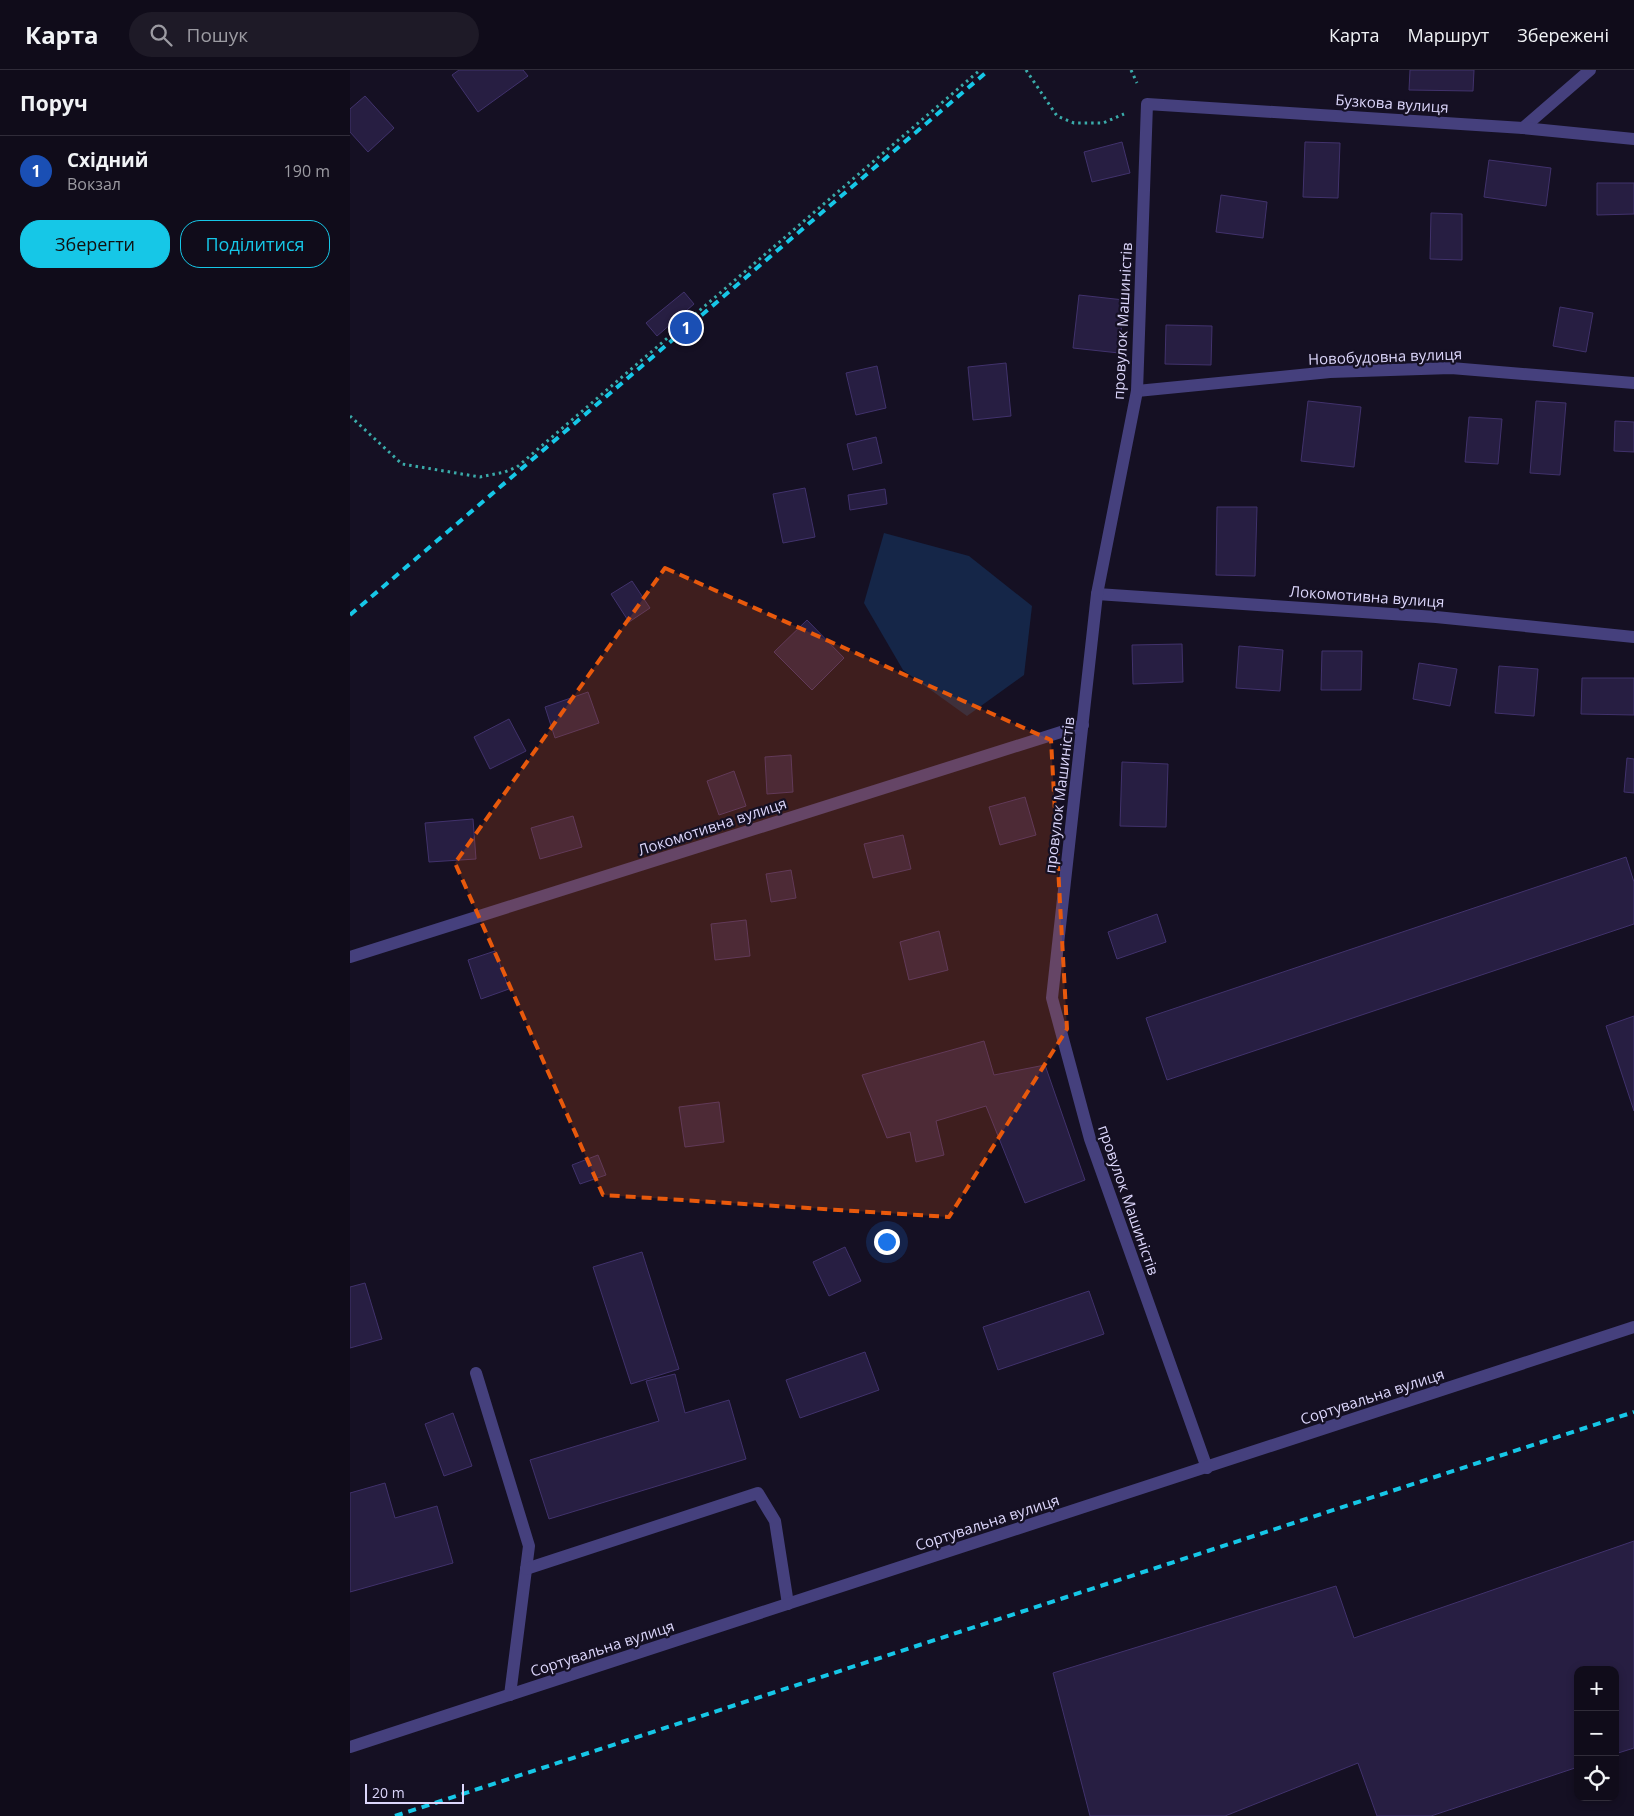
<!DOCTYPE html>
<html lang="uk">
<head>
<meta charset="utf-8">
<style>
	body { margin:0; font-family:"Open Sans",sans-serif; background:#1e1a27; color:#f1f3f6 }
	.controls { position:absolute; right:15px; bottom:15px; display:grid; overflow:hidden; border-radius:10px; box-shadow:0 2px 8px #0003 }
	.controls button { width:45px; height:45px; display:grid; place-items:center; padding:0; border:0; border-bottom:1px solid #302c39; background:#100c1a; color:#f1f3f6; font:25px sans-serif }
	.scale { position:absolute; left:15px; bottom:12px; width:99px; box-sizing:border-box; padding-left:5px; border:2px solid #dcd6fb; border-top:0; font-size:14px; line-height:18px; white-space:nowrap; color:#dcd6fb; -webkit-text-stroke:4px #151023; paint-order:stroke }
	.you { position:absolute; left:536px; top:1171px; width:18px; height:18px; margin:-12px; border:4px solid #fff; border-radius:50%; background:#1a73e8; box-shadow:0 0 0 8px #1a73e833 }
	.badge { display:grid; place-items:center; width:32px; height:32px; border-radius:50%; background:#16c7e7; color:#fff; font-size:16px; font-weight:700 }
	.pin { position:absolute; translate:-50% -50%; border:2px solid #fff; box-shadow:0 1px 5px #0006 }
	.list { margin:0; padding:0; list-style:none }
	h2 { display:flex; justify-content:space-between; align-items:center; height:65px; margin:0; padding:0 20px; font-size:21px }
	h2 small { font-size:16px; font-weight:400; color:#9c9ba2 }
	.list li { display:grid; grid-template-columns:32px 1fr auto; gap:15px; align-items:center; box-sizing:border-box; height:70px; padding:0 20px; border-top:1px solid #302c39 }
	.list b { display:block; font-size:19px; white-space:nowrap }
	.list p { margin:0; font-size:16px; white-space:nowrap; color:#9c9ba2 }
	.list em { font-size:16px; font-style:normal; color:#9c9ba2 }
	.actions { display:flex; gap:10px; padding:15px 20px }
	.actions a { flex:1; padding:11px 0; border:1px solid #16c7e7; border-radius:20px; text-align:center; font-size:18px; color:#16c7e7 }
	.actions .main { background:#16c7e7; color:#111 }
	.icon { flex:none; width:28px; height:28px; fill:none; stroke:currentColor; stroke-width:2; stroke-linecap:round; stroke-linejoin:round }
	.map { position:relative; flex:none; width:1284px; height:1746px; overflow:hidden }
	header { display:flex; align-items:center; gap:30px; box-sizing:border-box; height:70px; padding:0 25px; background:#100c1a; border-bottom:1px solid #302c39 }
	header strong { font-size:24px }
	nav { display:flex; gap:28px; margin-inline-start:auto; font-size:18px }
	.search { width:350px; height:45px; background:#1e1a27; display:flex; align-items:center; gap:12px; box-sizing:border-box; padding:0 18px; border-radius:28px; color:#9c9ba2; font-size:19px }
	main { display:flex }
	aside { flex:1; background:#100c1a }
	.map>svg:first-child { display:block }
</style>
</head>
<body>
<header>
<strong>Карта</strong>
<div class="search"><svg class="icon" aria-label="search" viewBox="0 0 24 24"><circle cx="10" cy="10" r="6"/><path d="M15 15l6 6"/></svg>Пошук</div>
<nav><a>Карта</a><a>Маршрут</a><a>Збережені</a></nav>
</header>
<main>
<aside>
<h2>Поруч<small></small></h2>
<ul class="list">
<li><span class="badge" style="background:#1a4fb4">1</span><div><b>Східний</b><p>Вокзал</p></div><em>190 m</em></li>
</ul>
<div class="actions"><a class="main">Зберегти</a><a>Поділитися</a></div>
</aside>
<div class="map">
<svg width="1284" height="1746" viewBox="0 0 1284 1746">
	<rect width="100%" height="100%" fill="#151023"/>
	<!-- water -->
	<polygon fill="#152648" points="534,463 619,486 682,536 674,605 617,646 553,600 514,533"/>
	<!-- building -->
	<g fill="#271e42" stroke="#41326c">
		<polygon points="109,0 173,0 178,6 128,42 102,5"/>
		<polygon points="1060,0 1124,0 1123,21 1059,20"/>
		<polygon points="15,26 44,58 18,82 0,62 0,39"/>
		<polygon points="772,72 780,103 742,112 734,82"/>
		<polygon points="955,72 990,73 988,128 953,127"/>
		<polygon points="1139,90 1201,98 1196,136 1134,127"/>
		<polygon points="1247,113 1284,113 1284,144 1247,145"/>
		<polygon points="871,125 917,132 913,168 866,162"/>
		<polygon points="1081,143 1112,144 1112,190 1080,189"/>
		<polygon points="334,222 344,234 307,266 296,253"/>
		<polygon points="729,225 774,230 769,283 723,278"/>
		<polygon points="1210,237 1243,243 1236,282 1203,276"/>
		<polygon points="816,255 862,256 861,295 815,294"/>
		<polygon points="656,293 661,346 623,350 618,297"/>
		<polygon points="527,296 536,338 506,345 496,303"/>
		<polygon points="958,331 1011,337 1004,397 951,391"/>
		<polygon points="1186,331 1216,333 1210,405 1180,403"/>
		<polygon points="1119,347 1152,349 1148,394 1115,392"/>
		<polygon points="1265,351 1284,352 1284,382 1264,381"/>
		<polygon points="526,367 532,393 503,400 497,374"/>
		<polygon points="455,418 465,467 433,473 423,424"/>
		<polygon points="535,419 537,434 500,440 498,425"/>
		<polygon points="867,437 907,437 905,506 866,505"/>
		<polygon points="282,511 300,538 279,552 261,524"/>
		<polygon points="457,550 494,588 462,620 424,582"/>
		<polygon points="832,574 833,612 783,614 782,575"/>
		<polygon points="889,576 933,580 930,621 886,618"/>
		<polygon points="972,581 1012,581 1011,620 971,620"/>
		<polygon points="1069,593 1107,599 1100,636 1063,629"/>
		<polygon points="1149,596 1188,599 1184,646 1145,643"/>
		<polygon points="1232,608 1284,608 1284,645 1231,644"/>
		<polygon points="238,622 249,653 205,668 195,637"/>
		<polygon points="159,649 176,681 140,699 124,667"/>
		<polygon points="441,685 443,722 417,724 415,687"/>
		<polygon points="1277,688 1284,689 1284,723 1274,722"/>
		<polygon points="772,692 818,694 816,757 770,756"/>
		<polygon points="384,701 396,736 369,745 357,711"/>
		<polygon points="675,727 686,765 650,775 639,737"/>
		<polygon points="223,746 232,777 190,789 181,758"/>
		<polygon points="123,749 126,789 79,792 75,753"/>
		<polygon points="553,765 561,799 523,808 514,774"/>
		<polygon points="1276,787 1284,812 1284,854 817,1010 796,948"/>
		<polygon points="441,800 446,828 421,832 416,804"/>
		<polygon points="807,844 816,872 767,889 758,862"/>
		<polygon points="396,850 400,886 365,890 361,854"/>
		<polygon points="589,861 598,900 559,910 550,872"/>
		<polygon points="145,881 159,919 131,929 118,890"/>
		<polygon points="1284,946 1284,1041 1256,956"/>
		<polygon points="634,971 644,1005 695,995 735,1110 675,1133 636,1036 586,1051 594,1085 566,1092 560,1062 537,1068 512,1005"/>
		<polygon points="369,1032 374,1072 335,1077 329,1037"/>
		<polygon points="248,1085 256,1105 230,1114 222,1095"/>
		<polygon points="495,1177 511,1211 479,1226 463,1192"/>
		<polygon points="292,1182 329,1299 281,1314 243,1197"/>
		<polygon points="15,1213 32,1269 0,1278 0,1217"/>
		<polygon points="739,1221 754,1264 648,1300 633,1257"/>
		<polygon points="515,1282 529,1320 450,1348 436,1310"/>
		<polygon points="325,1304 335,1343 379,1330 396,1389 199,1449 180,1390 309,1351 296,1311"/>
		<polygon points="103,1343 122,1396 94,1406 75,1354"/>
		<polygon points="35,1413 45,1448 87,1436 103,1493 0,1522 0,1423"/>
		<polygon points="1284,1471 1284,1678 1265,1684 1265,1600 1228,1600 1228,1697 1081,1746 1027,1746 1008,1693 875,1746 740,1746 703,1603 986,1516 1004,1568"/>
	</g>
	<g fill="none" stroke-linecap="round" stroke-linejoin="round">
		<!-- path -->
		<g stroke="#3aabaa" stroke-width="3" stroke-dasharray="2.5 4" stroke-linecap="butt">
			<polyline points="676,0 707,46 724,53 753,53 774,44"/>
			<polyline points="781,0 787,13"/>
			<polyline points="0,346 52,394 130,407 155,402 167,397 630,0"/>
		</g>
		<!-- service -->
		<g stroke="#45407d" stroke-width="12">
			<polyline points="126,1303 179,1476 160,1625"/>
			<polyline points="176,1499 408,1423 425,1451 438,1534"/>
		</g>
		<!-- minor -->
		<g stroke="#45407d" stroke-width="12">
			<polyline points="1173,58 1240,0"/>
			<polyline points="787,321 980,302 1101,298 1284,313"/>
			<polyline points="747,524 1086,547 1284,567"/>
			<polyline points="0,887 733,655"/>
			<polyline points="857,1398 740,1069 702,928 747,524 787,321 797,34 1173,58 1284,69"/>
			<polyline points="0,1677 1284,1257"/>
		</g>
		<!-- rail -->
		<g stroke="#16c7e7" stroke-width="4" stroke-dasharray="8 6" stroke-linecap="butt">
			<polyline points="0,545 639,0"/>
			<polyline points="45,1746 1284,1342"/>
		</g>
	</g>
	<!-- marked area -->
	<path fill="#e8590c" fill-opacity="0.2" stroke="#e8590c" stroke-width="4" stroke-dasharray="10 6" stroke-linejoin="round" d="M315 498 701 670 717 959 599 1147 253 1125 105 793Z"/>
	<g text-anchor="middle" dominant-baseline="central" stroke-width="4.5" stroke-linejoin="round" paint-order="stroke">
		<!-- street labels -->
		<g font-size="15" fill="#dcd6fb" stroke="#151023">
			<text transform="translate(1042 33) rotate(4)">Бузкова вулиця</text>
			<text transform="translate(772 251) rotate(-87)">провулок Машиністів</text>
			<text transform="translate(1035 286) rotate(-2)">Новобудовна вулиця</text>
			<text transform="translate(1017 526) rotate(4)">Локомотивна вулиця</text>
			<text transform="translate(709 725) rotate(-83)">провулок Машиністів</text>
			<text transform="translate(362 756) rotate(-18)">Локомотивна вулиця</text>
			<text transform="translate(779 1130) rotate(71)">провулок Машиністів</text>
			<text transform="translate(1022 1326) rotate(-18)">Сортувальна вулиця</text>
			<text transform="translate(637 1452) rotate(-18)">Сортувальна вулиця</text>
			<text transform="translate(252 1578) rotate(-18)">Сортувальна вулиця</text>
		</g>
	</g>
</svg>
<div class="controls">
<button>+</button>
<button>−</button>
<button><svg class="icon" aria-label="locate" viewBox="0 0 24 24"><circle cx="12" cy="12" r="6"/><path d="M12 2v4M12 18v4M2 12h4M18 12h4"/></svg></button>
</div>
<div class="scale">20 m</div>
<div class="you"></div>
<div class="pin badge" style="left:336px;top:258px;background:#1a4fb4">1</div>
</div>
</main>
</body>
</html>
